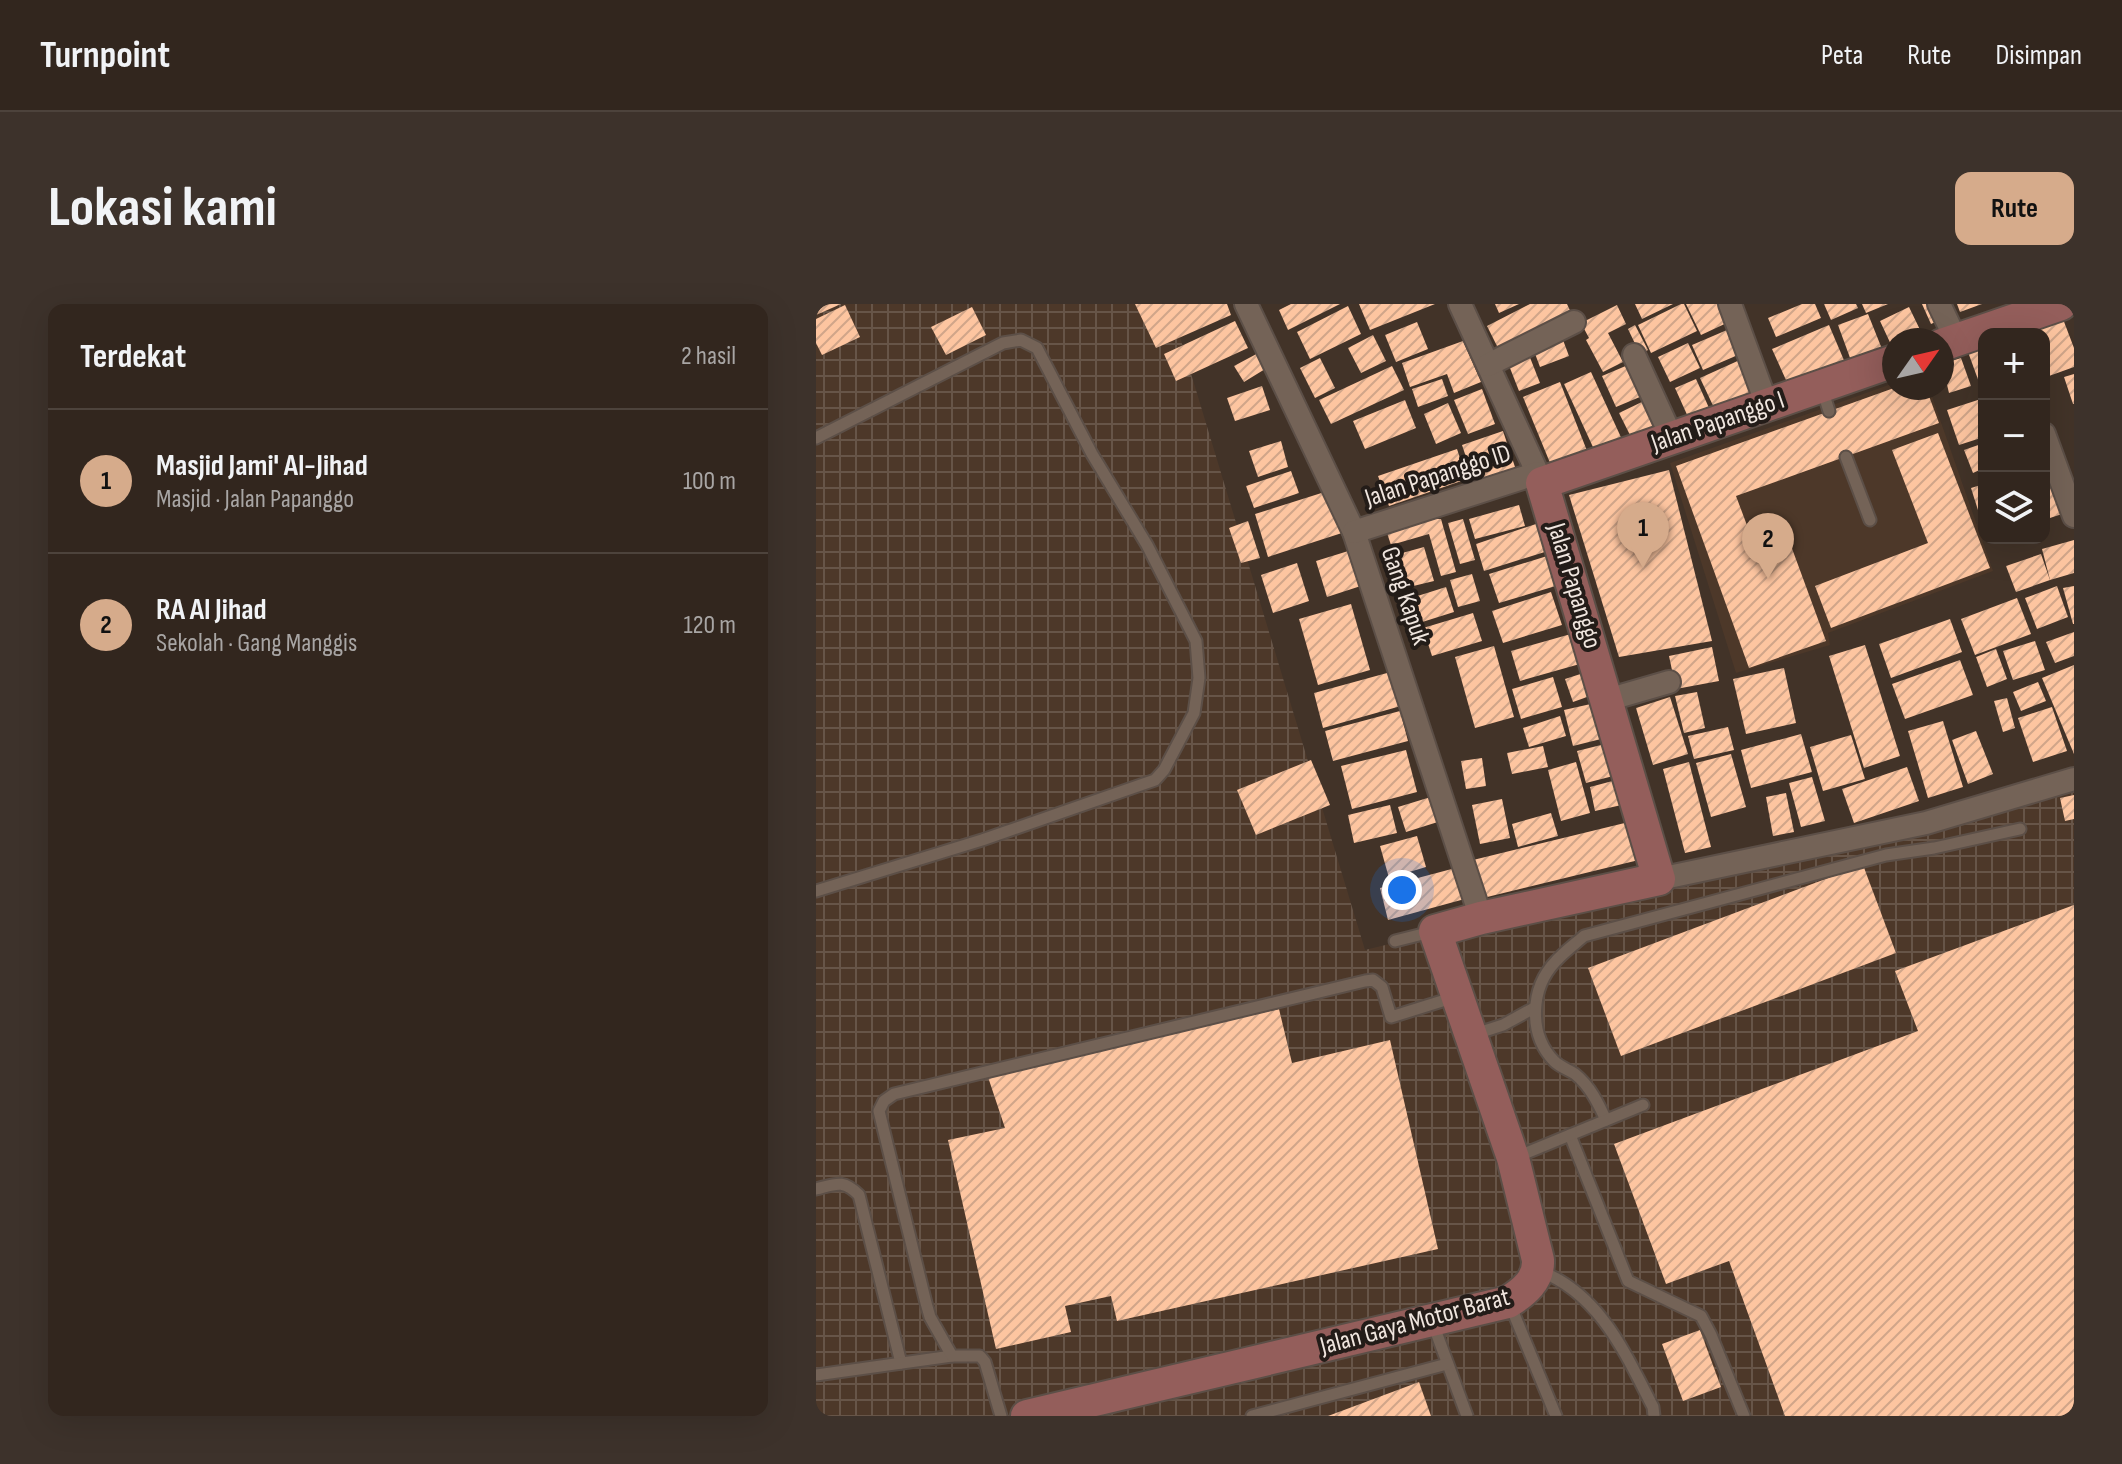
<!DOCTYPE html>
<html lang="id">
<head>
<meta charset="utf-8">
<style>
	body { margin:0; font-family:"Sofia Sans Condensed",sans-serif; background:#3d322b; color:#f1f3f6 }
	.controls { position:absolute; right:24px; top:24px; display:grid; overflow:hidden; border-radius:16px; box-shadow:0 8px 32px #0002 }
	.controls button { width:72px; height:72px; display:grid; place-items:center; padding:0; border:0; border-bottom:2px solid #4d433c; background:#32261e; color:#f1f3f6; font:40px sans-serif }
	.compass { position:absolute; left:1066px; top:24px; width:72px; height:72px; border-radius:50%; background:#32261e; box-shadow:0 8px 32px #0002; rotate:56deg }
	.you { position:absolute; left:586px; top:586px; width:28px; height:28px; margin:-20px; border:6px solid #fff; border-radius:50%; background:#1a73e8; box-shadow:0 0 0 12px #1a73e833 }
	.badge { display:grid; place-items:center; width:52px; height:52px; border-radius:50%; background:#d6ab8b; color:#111; font-size:26px; font-weight:700 }
	.pin { position:absolute; translate:-50% -66px; filter:drop-shadow(0 2px 4px #0008) }
	.pin::after { content:''; position:absolute; top:42px; width:28px; height:24px; background:inherit; clip-path:polygon(0 0,100% 0,50% 100%) }
	.list { margin:0; padding:0; list-style:none }
	h2 { display:flex; justify-content:space-between; align-items:center; height:104px; margin:0; padding:0 32px; font-size:34px }
	h2 small { font-size:26px; font-weight:400; color:#a8a5a4 }
	.list li { display:grid; grid-template-columns:52px 1fr auto; gap:24px; align-items:center; box-sizing:border-box; height:144px; padding:0 32px; border-top:2px solid #4d433c }
	.list b { display:block; font-size:30px; white-space:nowrap }
	.list p { margin:0; font-size:26px; white-space:nowrap; color:#a8a5a4 }
	.list em { font-size:26px; font-style:normal; color:#a8a5a4 }
	.icon { flex:none; width:44px; height:44px; fill:none; stroke:currentColor; stroke-width:2; stroke-linecap:round; stroke-linejoin:round }
	.map { position:relative; flex:none; width:1258px; height:1112px; overflow:hidden; border-radius:16px }
	header { display:flex; align-items:center; gap:48px; box-sizing:border-box; height:112px; padding:0 40px; background:#32261e; border-bottom:2px solid #4d433c }
	header strong { font-size:38px }
	nav { display:flex; gap:44px; margin-inline-start:auto; font-size:28px }
	.intro { display:flex; align-items:center; justify-content:space-between; box-sizing:border-box; height:192px; padding:0 48px }
	h1 { margin:0; font-size:56px }
	.button { padding:20px 36px; border-radius:16px; background:#d6ab8b; color:#111; font-size:28px; font-weight:700 }
	main { display:flex; gap:48px; padding:0 48px }
	aside { flex:1; background:#32261e; border-radius:16px; box-shadow:0 8px 32px #0002 }
	.map>svg:first-child { display:block }
</style>
</head>
<body>
<header>
<strong>Turnpoint</strong>
<nav><a>Peta</a><a>Rute</a><a>Disimpan</a></nav>
</header>
<div class="intro"><h1>Lokasi kami</h1><a class="button">Rute</a></div>
<main>
<aside>
<h2>Terdekat<small>2 hasil</small></h2>
<ul class="list">
<li><span class="badge">1</span><div><b>Masjid Jami' Al-Jihad</b><p>Masjid · Jalan Papanggo</p></div><em>100 m</em></li>
<li><span class="badge">2</span><div><b>RA Al Jihad</b><p>Sekolah · Gang Manggis</p></div><em>120 m</em></li>
</ul>
</aside>
<div class="map">
<svg width="1258" height="1112" viewBox="0 0 1258 1112">
	<defs>
		<pattern id="industrial-grid" width="8" height="8" patternUnits="userSpaceOnUse" patternTransform="scale(2)"><rect width="8" height="8" fill="#4d3829"/><path d="M0 4h8M4 0v8" fill="none" stroke="#675548"/></pattern>
		<pattern id="building-hatch" width="6" height="6" patternUnits="userSpaceOnUse" patternTransform="scale(2)"><rect width="6" height="6" fill="#fdc5a0"/><path d="M-1 1l2-2M0 6l6-6M5 7l2-2" fill="none" stroke="#d0a589"/></pattern>
	</defs>
	<rect width="100%" height="100%" fill="#423328"/>
	<!-- built -->
	<polygon fill="#4d3829" points="1078,79 1078,84 1113,84 1177,267 1012,329 1014,341 920,369 854,159"/>
	<!-- industrial -->
	<polygon fill="url(#industrial-grid)" points="0,0 354,0 549,646 1258,473 1258,1112 0,1112"/>
	<!-- building -->
	<g fill="url(#building-hatch)">
		<polygon points="0,0 25,0 0,11"/>
		<polygon points="319,0 411,0 415,11 340,44"/>
		<polygon points="475,0 524,0 472,26 463,6"/>
		<polygon points="543,0 619,0 554,26"/>
		<polygon points="679,0 703,0 683,9"/>
		<polygon points="714,0 751,0 757,13 685,50 671,22"/>
		<polygon points="819,0 857,0 826,15"/>
		<polygon points="865,0 868,0 881,27 835,49 822,21"/>
		<polygon points="870,0 907,0 915,17 885,31"/>
		<polygon points="986,0 999,0 1005,14 960,33 952,14"/>
		<polygon points="1008,0 1040,0 1042,4 1015,16"/>
		<polygon points="1046,0 1072,0 1050,9"/>
		<polygon points="1106,0 1117,0 1124,16 1115,20"/>
		<polygon points="1141,0 1166,0 1144,8"/>
		<polygon points="29,1 44,33 6,51 0,39 0,15"/>
		<polygon points="801,1 810,20 792,29 807,58 787,68 770,36 773,34 765,19"/>
		<polygon points="532,2 545,30 494,55 481,28"/>
		<polygon points="156,3 170,31 130,51 115,23"/>
		<polygon points="1093,3 1109,36 1078,36 1078,47 1064,17"/>
		<polygon points="1052,10 1068,50 1037,62 1022,21"/>
		<polygon points="1247,15 1258,44 1258,63 1233,72 1228,60 1228,30 1217,30 1216,27"/>
		<polygon points="419,17 432,44 360,77 348,50"/>
		<polygon points="601,18 612,45 580,58 569,31"/>
		<polygon points="819,21 832,46 824,50 812,25"/>
		<polygon points="1013,21 1030,61 974,85 956,45"/>
		<polygon points="918,23 929,48 887,66 876,41"/>
		<polygon points="557,31 570,57 545,69 532,44"/>
		<polygon points="747,36 753,52 724,63 718,47"/>
		<polygon points="647,37 665,78 638,89 631,70 594,83 586,59"/>
		<polygon points="872,39 884,64 854,78 842,53"/>
		<polygon points="1168,42 1168,92 1152,48"/>
		<polygon points="446,47 454,62 428,78 418,62"/>
		<polygon points="713,51 724,79 703,87 692,59"/>
		<polygon points="504,54 519,84 499,94 484,64"/>
		<polygon points="1145,54 1155,82 1133,89 1126,60"/>
		<polygon points="926,55 943,91 901,110 884,74"/>
		<polygon points="812,61 831,90 800,103 786,72"/>
		<polygon points="576,62 588,86 515,120 503,96"/>
		<polygon points="775,68 809,142 782,154 748,80"/>
		<polygon points="1258,70 1258,100 1257,100 1248,73"/>
		<polygon points="626,75 632,92 602,103 596,85"/>
		<polygon points="880,75 898,115 877,124 859,84"/>
		<polygon points="744,78 775,157 739,171 707,93"/>
		<polygon points="446,82 454,106 419,117 411,94"/>
		<polygon points="1078,84 1110,84 1123,119 920,192 935,232 967,220 1010,337 933,364 860,162"/>
		<polygon points="666,85 679,120 652,130 638,96"/>
		<polygon points="1168,94 1168,133 1143,141 1131,106"/>
		<polygon points="589,96 600,124 549,145 537,117"/>
		<polygon points="830,96 846,127 819,141 803,109"/>
		<polygon points="632,99 645,129 620,140 608,110"/>
		<polygon points="687,127 702,172 661,186 646,141"/>
		<polygon points="1122,129 1174,264 1015,324 999,282 1112,239 1076,146"/>
		<polygon points="465,137 472,163 442,173 433,147"/>
		<polygon points="1168,139 1168,164 1157,169 1148,146"/>
		<polygon points="641,145 651,175 573,202 562,172"/>
		<polygon points="1228,158 1246,210 1228,216"/>
		<polygon points="853,166 896,337 803,353 753,191"/>
		<polygon points="475,167 483,189 438,204 430,182"/>
		<polygon points="1168,180 1168,222 1167,222 1155,184"/>
		<polygon points="515,186 529,228 452,253 439,210"/>
		<polygon points="703,201 709,222 659,235 653,215"/>
		<polygon points="619,215 625,215 640,268 625,272 613,230 575,241 571,229"/>
		<polygon points="647,215 659,256 644,260 632,219"/>
		<polygon points="432,217 444,254 425,259 413,224"/>
		<polygon points="726,218 735,246 668,267 660,240"/>
		<polygon points="1258,236 1258,269 1234,276 1226,245"/>
		<polygon points="608,243 618,277 589,284 579,251"/>
		<polygon points="542,244 554,279 511,293 500,257"/>
		<polygon points="744,248 753,278 683,299 673,270"/>
		<polygon points="1225,250 1234,276 1200,288 1190,262"/>
		<polygon points="481,259 493,297 457,309 445,271"/>
		<polygon points="656,270 664,297 642,303 634,276"/>
		<polygon points="1241,282 1252,313 1221,325 1209,294"/>
		<polygon points="1258,282 1258,320 1257,320 1247,284"/>
		<polygon points="630,283 638,308 600,320 592,295"/>
		<polygon points="735,288 746,321 687,339 676,307"/>
		<polygon points="1201,294 1215,330 1159,351 1145,315"/>
		<polygon points="535,300 554,366 502,381 483,315"/>
		<polygon points="657,309 666,337 616,352 607,324"/>
		<polygon points="1134,315 1146,348 1075,374 1063,340"/>
		<polygon points="769,326 778,356 704,377 695,347"/>
		<polygon points="1258,328 1258,352 1239,359 1230,338"/>
		<polygon points="1219,337 1229,366 1197,376 1187,347"/>
		<polygon points="1049,341 1084,452 1048,464 1013,352"/>
		<polygon points="678,342 698,413 659,424 639,353"/>
		<polygon points="896,343 903,377 860,385 853,352"/>
		<polygon points="1180,345 1191,375 1171,383 1160,353"/>
		<polygon points="1144,356 1157,391 1089,415 1076,380"/>
		<polygon points="1258,361 1258,450 1226,374"/>
		<polygon points="968,364 980,419 930,430 917,375"/>
		<polygon points="780,365 788,387 757,398 749,375"/>
		<polygon points="582,366 592,400 507,424 498,389"/>
		<polygon points="737,373 746,403 705,415 696,385"/>
		<polygon points="1222,378 1230,397 1205,407 1197,388"/>
		<polygon points="881,388 889,424 868,429 859,392"/>
		<polygon points="854,393 872,450 837,461 820,404"/>
		<polygon points="1191,394 1199,424 1187,428 1178,397"/>
		<polygon points="788,397 797,432 757,442 748,406"/>
		<polygon points="1236,403 1251,447 1217,458 1202,414"/>
		<polygon points="584,407 592,437 517,457 509,427"/>
		<polygon points="744,412 750,432 713,443 707,424"/>
		<polygon points="1127,417 1147,483 1112,494 1092,427"/>
		<polygon points="912,423 918,446 878,455 872,432"/>
		<polygon points="1160,427 1177,470 1152,480 1136,436"/>
		<polygon points="985,430 996,468 935,484 925,446"/>
		<polygon points="1035,431 1049,475 1007,487 994,443"/>
		<polygon points="797,438 805,470 770,479 761,447"/>
		<polygon points="727,442 732,463 696,470 691,449"/>
		<polygon points="590,446 601,488 536,505 525,462"/>
		<polygon points="915,450 930,503 895,513 880,459"/>
		<polygon points="666,454 670,482 650,485 645,457"/>
		<polygon points="495,456 514,501 440,531 421,486"/>
		<polygon points="760,458 774,509 745,517 732,466"/>
		<polygon points="873,458 895,543 869,549 847,465"/>
		<polygon points="1091,463 1103,497 1038,519 1026,485"/>
		<polygon points="996,473 1009,517 985,523 973,479"/>
		<polygon points="804,475 810,500 779,507 774,483"/>
		<polygon points="970,489 978,528 957,532 950,493"/>
		<polygon points="1258,491 1258,515 1249,517 1244,494"/>
		<polygon points="618,492 625,517 590,528 582,503"/>
		<polygon points="686,495 694,534 664,540 656,501"/>
		<polygon points="574,501 581,529 538,539 532,511"/>
		<polygon points="735,509 742,532 702,543 696,520"/>
		<polygon points="821,516 831,554 663,595 653,557"/>
		<polygon points="601,532 610,563 573,574 564,542"/>
		<polygon points="1047,561 1080,649 805,752 772,664"/>
		<polygon points="647,562 656,593 572,616 564,584"/>
		<polygon points="1258,601 1258,1112 969,1112 913,957 850,980 798,840 1102,727 1079,667"/>
		<polygon points="463,705 476,759 574,736 622,945 301,1017 295,992 249,1002 255,1028 180,1045 132,836 189,824 171,770"/>
		<polygon points="884,1026 905,1083 867,1097 846,1040"/>
		<polygon points="603,1078 615,1112 512,1112"/>
	</g>
	<g fill="none" stroke-linecap="round" stroke-linejoin="round">
		<!-- lane casing -->
		<g stroke="#5c4f47" stroke-width="15">
			<g id="lane">
				<polyline points="1006,85 1013,107"/>
				<polyline points="0,134 187,39 205,36 221,44 276,150 331,241 380,337 383,374 378,409 348,466 339,476 166,536 0,587"/>
				<polyline points="1030,153 1054,216"/>
				<polyline points="579,637 615,628"/>
				<polyline points="656,731 687,721 718,704"/>
				<path d="M790 816C782 799 774 782 759 770 753 766 744 763 738 757 712 730 714 684 740 657 748 648 759 640 768 632L1070 551 1118 544 1204 525"/>
				<polyline points="754,831 812,977 885,1012 895,1031 928,1112"/>
				<polyline points="698,854 827,801"/>
				<path d="M0 885C20 880 27 875 43 891L85 1059"/>
				<path d="M724 967C784 990 809 1049 837 1103L838 1112"/>
				<polyline points="693,998 740,1112"/>
				<polyline points="616,1017 651,1112"/>
				<polyline points="0,1071 136,1052"/>
				<polyline points="185,1112 169,1058 164,1052 136,1052 114,1013 110,999 63,807 68,797 78,790 549,677 557,676 566,683 575,713 639,693"/>
				<polyline points="436,1112 631,1060"/>
			</g>
		</g>
		<!-- street casing -->
		<g stroke="#5c4f47" stroke-width="26">
			<g id="street">
				<polyline points="430,0 538,228 665,614"/>
				<polyline points="644,0 726,179"/>
				<polyline points="914,0 951,101"/>
				<polyline points="1123,0 1140,36"/>
				<polyline points="818,51 856,134"/>
				<polyline points="672,61 758,18"/>
				<polyline points="1228,130 1258,212"/>
				<polyline points="538,228 722,169"/>
				<polyline points="791,396 853,378"/>
				<polyline points="843,575 1110,519 1258,475"/>
			</g>
		</g>
		<!-- secondary casing -->
		<g stroke="#5c4f47" stroke-width="36">
			<g id="secondary">
				<polyline points="1126,41 1245,0"/>
				<path d="M211 1112 692 998C708 988 723 976 722 956L697 854 619 627 665 614 843 575 726 179 1078 57"/>
			</g>
		</g>
		<!-- lane -->
		<use href="#lane" stroke="#746357" stroke-width="11"/>
		<!-- street -->
		<use href="#street" stroke="#746357" stroke-width="22"/>
		<!-- secondary -->
		<use href="#secondary" stroke="#945e5b" stroke-width="32"/>
	</g>
	<g text-anchor="middle" dominant-baseline="central" stroke-width="8" stroke-linejoin="round" paint-order="stroke">
		<!-- street labels -->
		<g font-size="26" fill="#f0e6df" stroke="#231c18">
			<text transform="translate(902 118) rotate(-19)">Jalan Papanggo I</text>
			<text transform="translate(622 172) rotate(-18)">Jalan Papanggo ID</text>
			<text transform="translate(758 282) rotate(73)">Jalan Papanggo</text>
			<text transform="translate(589 292) rotate(71)">Gang Kapuk</text>
			<text transform="translate(599 1018) rotate(-15)">Jalan Gaya Motor Barat</text>
		</g>
	</g>
</svg>
<div class="controls">
<button>+</button>
<button>−</button>
<button><svg class="icon" aria-label="layers" viewBox="0 0 24 24"><path d="M12 4l9 5-9 5-9-5zM3 14l9 5 9-5"/></svg></button>
</div>
<svg class="compass" viewBox="-18 -18 36 36"><path d="M0-13l5 13h-10z" fill="#e53935"/><path d="M0 13l5-13h-10z" fill="#a8a5a4"/></svg>
<div class="you"></div>
<div class="pin badge" style="left:827px;top:264px">1</div>
<div class="pin badge" style="left:952px;top:275px">2</div>
</div>
</main>
</body>
</html>
